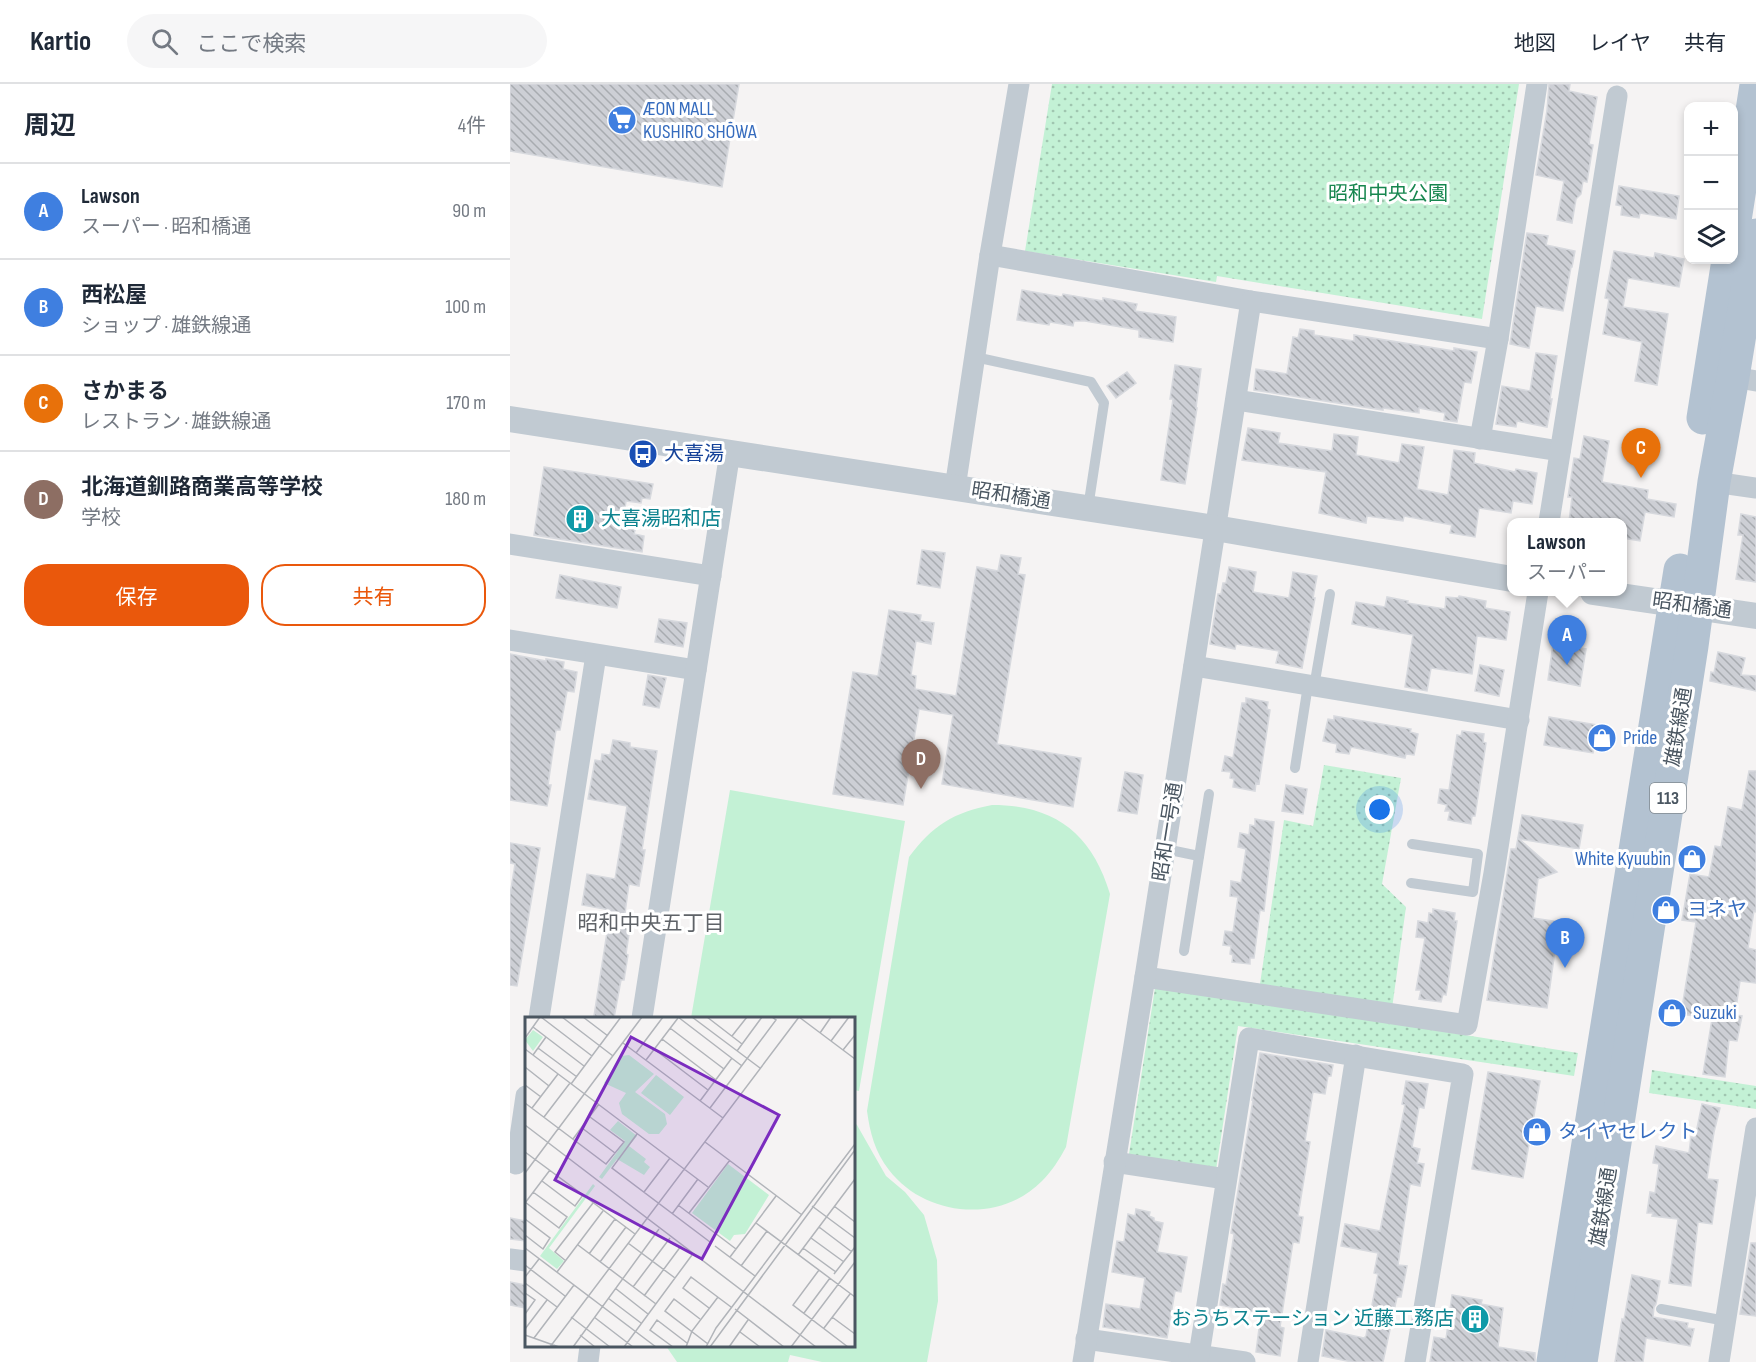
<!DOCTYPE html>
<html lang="ja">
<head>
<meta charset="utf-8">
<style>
	body { margin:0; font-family:"Sofia Sans Condensed","Noto Sans JP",sans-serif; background:#f6f6f7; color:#1f2937 }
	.controls { position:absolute; right:18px; top:18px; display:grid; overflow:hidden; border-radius:12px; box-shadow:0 3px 9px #0003 }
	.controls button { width:54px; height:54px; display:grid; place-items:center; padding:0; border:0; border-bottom:2px solid #e0e1e3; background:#fff; color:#1f2937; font:30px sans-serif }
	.you { position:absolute; left:870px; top:726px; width:21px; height:21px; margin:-15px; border:4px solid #fff; border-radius:50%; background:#1a73e8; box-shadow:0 0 0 9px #1a73e833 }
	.badge { display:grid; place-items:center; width:39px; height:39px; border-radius:50%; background:#ea580c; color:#fff; font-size:20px; font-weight:700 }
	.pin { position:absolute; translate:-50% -50px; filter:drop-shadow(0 2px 3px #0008) }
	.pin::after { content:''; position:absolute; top:32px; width:21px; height:18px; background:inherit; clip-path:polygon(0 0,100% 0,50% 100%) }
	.popup { position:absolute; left:997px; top:434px; width:120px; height:78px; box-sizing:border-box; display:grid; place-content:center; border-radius:12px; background:#fff; filter:drop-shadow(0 2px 4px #0005); font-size:20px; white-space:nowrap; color:#747a83 }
	.popup b { font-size:22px; color:#1f2937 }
	.popup::after { content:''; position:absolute; left:50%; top:100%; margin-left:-12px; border:12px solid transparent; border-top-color:#fff }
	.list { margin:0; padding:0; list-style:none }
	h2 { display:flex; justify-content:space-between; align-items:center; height:78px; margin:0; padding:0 24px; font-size:26px }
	h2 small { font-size:20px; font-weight:400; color:#747a83 }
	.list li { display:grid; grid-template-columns:39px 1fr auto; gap:18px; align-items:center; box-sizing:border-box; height:96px; padding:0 24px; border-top:2px solid #e0e1e3 }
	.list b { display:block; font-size:22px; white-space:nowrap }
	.list p { margin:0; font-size:20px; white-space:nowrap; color:#747a83 }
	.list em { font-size:20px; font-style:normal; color:#747a83 }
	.actions { display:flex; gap:12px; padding:18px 24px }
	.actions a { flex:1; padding:14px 0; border:2px solid #ea580c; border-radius:24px; text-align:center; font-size:21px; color:#ea580c }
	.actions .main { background:#ea580c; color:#fff }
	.icon { flex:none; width:33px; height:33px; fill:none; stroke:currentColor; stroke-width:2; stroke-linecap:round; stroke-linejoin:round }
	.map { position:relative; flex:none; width:1246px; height:1278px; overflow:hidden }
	header { display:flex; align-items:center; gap:36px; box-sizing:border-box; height:84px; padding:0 30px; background:#fff; border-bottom:2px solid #e0e1e3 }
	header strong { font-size:28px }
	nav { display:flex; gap:33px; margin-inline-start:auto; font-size:21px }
	.search { width:420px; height:54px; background:#f6f6f7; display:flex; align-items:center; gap:15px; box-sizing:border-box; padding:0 21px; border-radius:33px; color:#747a83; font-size:22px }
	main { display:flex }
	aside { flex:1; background:#fff }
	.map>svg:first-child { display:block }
</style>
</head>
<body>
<header>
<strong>Kartio</strong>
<div class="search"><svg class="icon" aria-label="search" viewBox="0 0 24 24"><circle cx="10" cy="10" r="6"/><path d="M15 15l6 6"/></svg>ここで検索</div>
<nav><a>地図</a><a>レイヤ</a><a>共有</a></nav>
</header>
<main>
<aside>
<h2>周辺<small>4件</small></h2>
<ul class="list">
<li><span class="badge" style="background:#3f7fe0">A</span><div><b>Lawson</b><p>スーパー · 昭和橋通</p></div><em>90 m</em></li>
<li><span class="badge" style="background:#3f7fe0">B</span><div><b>西松屋</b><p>ショップ · 雄鉄線通</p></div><em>100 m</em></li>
<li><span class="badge" style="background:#e8710a">C</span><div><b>さかまる</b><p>レストラン · 雄鉄線通</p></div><em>170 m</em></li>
<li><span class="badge" style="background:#8d6e63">D</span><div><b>北海道釧路商業高等学校</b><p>学校</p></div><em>180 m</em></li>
</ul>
<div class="actions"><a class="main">保存</a><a>共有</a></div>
</aside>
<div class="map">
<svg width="1246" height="1278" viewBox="0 0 1246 1278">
	<defs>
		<pattern id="park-dots" width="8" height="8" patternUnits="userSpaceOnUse" patternTransform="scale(1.5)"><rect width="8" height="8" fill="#c3f1d5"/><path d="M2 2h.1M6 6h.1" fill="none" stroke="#a0c6b0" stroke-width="1.8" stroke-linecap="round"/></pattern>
		<pattern id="building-back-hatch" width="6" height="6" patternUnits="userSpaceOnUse" patternTransform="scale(1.5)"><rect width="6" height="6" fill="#cdcfd5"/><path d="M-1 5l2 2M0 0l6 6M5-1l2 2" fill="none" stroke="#a8abb0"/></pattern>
	</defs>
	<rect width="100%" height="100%" fill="#f5f3f3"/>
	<!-- park -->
	<g fill="url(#park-dots)">
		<polygon points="542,0 1009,0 972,235 707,192 706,198 515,167"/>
		<polygon points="814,681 891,694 872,800 896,823 880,939 1068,969 1064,992 728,942 706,1086 619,1070 648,885 750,900 774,736 803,742"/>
		<polygon points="1142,986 1246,1002 1246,1025 1139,1009"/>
	</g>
	<!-- garden -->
	<g fill="#c3f1d5">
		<polygon points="220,706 395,737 349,1007 344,1006 344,934 181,934"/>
		<path d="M482 721C545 721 582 750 600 810L556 1063C549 1076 542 1087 532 1097 490 1140 415 1133 379 1086 365 1068 360 1049 357 1027L399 773C422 742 444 728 482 721Z"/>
		<polygon points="344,1038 347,1041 376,1092 395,1108 414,1131 427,1176 428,1217 417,1278 312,1278 280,1271 278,1278 167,1278 156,1262 344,1262"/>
	</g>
	<!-- building -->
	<g fill="url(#building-back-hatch)" stroke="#d7d9de" stroke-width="1.5">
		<polygon points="0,0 229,0 212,103 0,67"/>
		<polygon points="1039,0 1060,0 1059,7 1087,13 1079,60 1083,61 1077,98 1073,97 1071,110 1066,115 1062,139 1047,136 1054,97 1026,91 1037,27"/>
		<polygon points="1109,102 1169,112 1166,135 1130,129 1129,134 1111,131 1112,122 1106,121"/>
		<polygon points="1017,149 1038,152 1036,161 1065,167 1062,183 1061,183 1053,227 1026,222 1019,264 1000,260"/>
		<polygon points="1104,167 1144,174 1145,169 1174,175 1169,203 1118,194 1113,223 1158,230 1147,301 1125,297 1132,258 1093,250 1099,215 1095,214"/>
		<polygon points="512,206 552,213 553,210 593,217 593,214 627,220 625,227 666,233 663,258 629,253 629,246 575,237 564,237 563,242 540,238 539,241 507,236"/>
		<polygon points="790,245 804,247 804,251 844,257 844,251 944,267 944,264 967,268 961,299 954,298 947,338 934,336 935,329 909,324 909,329 873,324 873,326 744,306 746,285 777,290 783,253 788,254"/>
		<polygon points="1026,269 1047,272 1040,315 1042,315 1037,343 1007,337 1006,343 986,340 992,302 1020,307"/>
		<polygon points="665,281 691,285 686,324 687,324 675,400 651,396 663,315 660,315"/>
		<polygon points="617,288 626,299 606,314 597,302"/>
		<polygon points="738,344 770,349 768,359 822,367 824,350 848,353 846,371 889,379 892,360 914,363 907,405 938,411 944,366 965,369 964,379 1005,388 1006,385 1027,389 1022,420 1003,417 1001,429 969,424 965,453 940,449 942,441 894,432 893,437 857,432 856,439 809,429 816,388 732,376"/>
		<polygon points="1074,352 1099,357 1092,398 1138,406 1137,415 1166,420 1164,433 1135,428 1130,457 1113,454 1113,438 1059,438 1062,413 1058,413 1064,374 1070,375"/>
		<polygon points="34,383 143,400 140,415 132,414 131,419 116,417 112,444 125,446 124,450 134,452 132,468 24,451"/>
		<polygon points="1231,430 1246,433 1246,498 1226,495 1233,451 1228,451"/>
		<polygon points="412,466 435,469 430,504 407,500"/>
		<polygon points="491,471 511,474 508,490 515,491 487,660 571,674 563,723 432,700 443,631 409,625 393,721 323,710 343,588 368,592 379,526 411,531 410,537 424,539 421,560 406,557 401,591 406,592 405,605 446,612 467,483 488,487"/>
		<polygon points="719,483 746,488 743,508 779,514 783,488 807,492 803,514 805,514 792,584 766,579 769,567 726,560 725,565 700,560 708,510 711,510 713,499 716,499"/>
		<polygon points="50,491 111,503 107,524 46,514"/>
		<polygon points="949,512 976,517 975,524 1000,528 996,556 967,552 962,590 921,584 917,607 895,603 903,551 842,540 846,518 875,523 877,513 898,517 897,519 935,525 936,513 948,514"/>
		<polygon points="149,535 177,539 173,563 145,558"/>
		<polygon points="1043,560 1076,565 1070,602 1038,596"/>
		<polygon points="1208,568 1235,574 1231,591 1246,592 1246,607 1200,597 1201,588 1204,589"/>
		<polygon points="0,570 36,577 36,575 54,578 53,585 67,588 64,608 57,607 50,646 46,646 38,701 41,701 37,722 0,716"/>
		<polygon points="970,581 994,586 989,612 965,607"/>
		<polygon points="138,591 156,594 149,624 133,621"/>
		<polygon points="736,614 758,618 757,625 760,626 749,700 746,699 745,707 723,703 724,695 720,694 721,688 712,687 715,672 723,674 732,619 736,619"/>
		<polygon points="824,632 901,645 900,648 908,650 904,671 896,670 895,674 841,663 839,670 826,668 827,660 813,657 818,635 824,636"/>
		<polygon points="1039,633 1088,641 1083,669 1034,661"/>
		<polygon points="952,647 974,650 973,658 976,659 965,732 962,732 961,740 938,736 940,727 935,727 937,721 928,719 930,705 939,706 947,651 951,652"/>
		<polygon points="103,656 120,659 120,663 147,667 132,766 135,766 129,802 119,800 114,836 121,837 116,870 118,871 114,896 111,896 104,934 88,934 88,933 84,932 100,829 100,826 72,821 77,790 105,795 117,722 78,715 85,676 91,677 92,670 100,671"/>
		<polygon points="1239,687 1246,687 1246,828 1244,827 1238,864 1246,866 1246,899 1230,897 1225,931 1232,932 1227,957 1219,956 1215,993 1193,990 1202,935 1171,930 1186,838 1172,836 1180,790 1199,793 1205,762 1211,763 1218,723 1232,726"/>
		<polygon points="615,688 633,691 627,730 608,727"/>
		<polygon points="776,701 797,705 793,730 772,727"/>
		<polygon points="1012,731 1073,741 1069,765 1009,755 1047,788 1028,795 1023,834 1049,838 1037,924 977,916 1001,765 1006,765"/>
		<polygon points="745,735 764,738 754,827 750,826 744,874 740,874 740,880 722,878 723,871 720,870 721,862 713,861 715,847 723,848 728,813 720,812 721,797 731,799 736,765 728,763 730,749 739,751 740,741 745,742"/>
		<polygon points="0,759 30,764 7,902 0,901 0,811 5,780 0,779"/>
		<polygon points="923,825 945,829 944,837 947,837 936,911 933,910 931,918 909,915 911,906 906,906 915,854 906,853 908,837 918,839 919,829 923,830"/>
		<polygon points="750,969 823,981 821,992 818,992 815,1010 803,1008 795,1057 800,1058 788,1132 793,1133 789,1159 783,1158 770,1243 774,1244 770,1272 746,1268 751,1229 710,1221 713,1200 716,1201 724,1150 721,1149 743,1016 742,1016"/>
		<polygon points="978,988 1030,997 1013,1094 962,1085"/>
		<polygon points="896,997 918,1000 914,1024 909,1023 902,1063 910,1065 907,1079 914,1080 910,1102 900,1100 888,1181 897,1182 891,1213 887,1213 873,1278 842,1278 812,1272 816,1246 854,1254 856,1252 868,1190 864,1189 868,1169 831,1162 835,1140 870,1147 895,1021 892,1020"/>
		<polygon points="1192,1020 1210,1024 1204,1048 1197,1095 1208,1096 1202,1140 1188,1138 1181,1202 1159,1199 1168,1135 1142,1132 1143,1129 1137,1129 1140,1108 1145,1109 1149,1080 1143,1079 1146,1062 1179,1069 1181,1053 1185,1054"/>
		<polygon points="626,1125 640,1128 639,1132 644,1134 644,1137 653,1139 647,1168 677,1173 671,1208 665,1207 657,1254 593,1243 596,1220 630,1225 635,1194 602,1188 607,1157 614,1158 618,1130 625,1132"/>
		<polygon points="0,1134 16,1137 16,1157 0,1155"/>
		<polygon points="1241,1159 1246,1159 1246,1232 1230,1230"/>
		<polygon points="1122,1191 1150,1197 1146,1220 1144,1223 1143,1233 1178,1239 1177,1244 1184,1245 1180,1262 1136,1254 1133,1278 1105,1278 1112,1235 1114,1236"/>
		<polygon points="0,1198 16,1201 16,1224 0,1221"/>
		<polygon points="942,1211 972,1216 971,1220 993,1224 988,1263 1025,1269 1025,1278 920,1278 924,1253 936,1255"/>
	</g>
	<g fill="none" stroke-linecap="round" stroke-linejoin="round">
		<!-- service -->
		<g stroke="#c1cad2" stroke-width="10">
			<polyline points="465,273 581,298 594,319 578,424"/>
			<polyline points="804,603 820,510"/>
			<polyline points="785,684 798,601"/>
			<polyline points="655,765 689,772"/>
			<polyline points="901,799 963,808 968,770 902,760"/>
			<polyline points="674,867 699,710"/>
			<polyline points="1151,1225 1216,1237"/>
		</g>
		<!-- minor -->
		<g stroke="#c1cad2" stroke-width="21">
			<polyline points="480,171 741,217 988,255"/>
			<polyline points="1223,293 1246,297"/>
			<polyline points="726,316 1050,367"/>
			<polyline points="970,355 988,255 1027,0"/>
			<polyline points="1204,398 1246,404"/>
			<polyline points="445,404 480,171 509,0"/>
			<polyline points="1039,438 1107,12"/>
			<polyline points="0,460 201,492"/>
			<polyline points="0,556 186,586"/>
			<polyline points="684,582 1009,636"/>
			<polyline points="635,893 957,941 984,789 1028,508"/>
			<polyline points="29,934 86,571"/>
			<polyline points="132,934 220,368"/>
			<polyline points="604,1078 716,1095"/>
			<polyline points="6,1080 16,1012"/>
			<polyline points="0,1175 16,1177"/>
			<polyline points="576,1255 735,1278"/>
			<polyline points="689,1271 739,954 953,990 905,1278"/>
			<polyline points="78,1278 80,1262"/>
			<polyline points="573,1278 635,893 741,217"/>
			<polyline points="798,1278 846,971"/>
			<polyline points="1209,1278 1246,1044"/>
		</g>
		<!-- tertiary -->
		<g stroke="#c1cad2" stroke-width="26">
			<polyline points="0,335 705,444 1002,495"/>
			<polyline points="1083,508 1246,532"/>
		</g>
		<!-- primary -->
		<g stroke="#b3c2d1" stroke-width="33">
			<polyline points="1224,143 1246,1"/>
			<polyline points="1193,334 1218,176"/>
			<polyline points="1043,1278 1170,486"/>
			<polyline points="1071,1278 1182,562 1204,398 1223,293 1246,151"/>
		</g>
	</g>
	<!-- icons -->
	<defs>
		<g id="supermarket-disc" transform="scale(1.5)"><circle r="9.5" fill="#3f7fe0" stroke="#fff"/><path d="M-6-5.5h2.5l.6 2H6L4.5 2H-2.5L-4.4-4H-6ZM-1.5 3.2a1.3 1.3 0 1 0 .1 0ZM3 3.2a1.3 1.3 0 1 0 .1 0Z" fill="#fff"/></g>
		<g id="bus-disc" transform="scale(1.5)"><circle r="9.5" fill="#1a4fb4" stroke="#fff"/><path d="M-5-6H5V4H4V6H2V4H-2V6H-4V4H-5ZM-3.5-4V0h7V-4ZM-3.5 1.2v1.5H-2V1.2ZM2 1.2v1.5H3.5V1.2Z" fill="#fff"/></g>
		<g id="building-disc" transform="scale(1.5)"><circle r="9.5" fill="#0f9aa8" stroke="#fff"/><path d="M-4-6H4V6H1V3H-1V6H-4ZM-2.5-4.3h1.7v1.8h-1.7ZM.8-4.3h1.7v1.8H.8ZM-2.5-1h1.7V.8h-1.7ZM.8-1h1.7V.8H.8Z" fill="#fff"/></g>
		<g id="shop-disc" transform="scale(1.5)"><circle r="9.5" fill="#3f7fe0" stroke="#fff"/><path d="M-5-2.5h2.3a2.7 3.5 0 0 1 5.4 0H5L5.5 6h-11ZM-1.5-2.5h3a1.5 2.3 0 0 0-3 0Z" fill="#fff"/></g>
	</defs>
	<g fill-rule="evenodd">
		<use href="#supermarket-disc" x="112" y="36"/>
		<use href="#bus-disc" x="133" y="370"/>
		<use href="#building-disc" x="70" y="435"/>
		<use href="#shop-disc" x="1092" y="654"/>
		<use href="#shop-disc" x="1182" y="775"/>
		<use href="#shop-disc" x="1156" y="826"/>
		<use href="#shop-disc" x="1162" y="929"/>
		<use href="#shop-disc" x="1027" y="1048"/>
		<use href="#building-disc" x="965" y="1235"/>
	</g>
	<g text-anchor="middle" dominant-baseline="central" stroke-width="6" stroke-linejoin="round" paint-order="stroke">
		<!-- shield labels -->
		<rect fill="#fff" stroke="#808990" stroke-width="1.5" x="1140" y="699" width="36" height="30" rx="4.5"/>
		<g font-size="18" font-weight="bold" fill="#4a5661">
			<text x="1158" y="714">113</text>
		</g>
		<!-- shop labels -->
		<g font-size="20" fill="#366cbe" stroke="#fff" text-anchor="start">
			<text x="133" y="25">ÆON MALL<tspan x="133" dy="23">KUSHIRO SHŌWA</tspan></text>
			<text x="1113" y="654">Pride</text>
			<text x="1161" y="775" text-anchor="end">White Kyuubin</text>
			<text x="1177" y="826">ヨネヤ</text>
			<text x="1183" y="929">Suzuki</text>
			<text x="1048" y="1048">タイヤセレクト</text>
		</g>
		<!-- park labels -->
		<g font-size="20" fill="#17864f" stroke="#fff">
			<text x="878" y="110">昭和中央公園</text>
		</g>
		<!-- transit labels -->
		<g font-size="20" fill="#164399" stroke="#fff" text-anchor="start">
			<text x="154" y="370">大喜湯</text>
		</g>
		<!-- street labels -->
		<g font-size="20" fill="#4a5661" stroke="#fff">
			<text transform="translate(501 412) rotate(9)">昭和橋通</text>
			<text transform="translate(1182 522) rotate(8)">昭和橋通</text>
			<text transform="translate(1169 643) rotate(-81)">雄鉄線通</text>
			<text transform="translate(658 748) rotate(-81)">昭和一号通</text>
			<text transform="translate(1094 1123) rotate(-81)">雄鉄線通</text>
		</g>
		<!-- culture labels -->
		<g font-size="20" fill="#0d838f" stroke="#fff" text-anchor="start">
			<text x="91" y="435">大喜湯昭和店</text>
			<text x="944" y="1235" text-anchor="end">おうちステーション 近藤工務店</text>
		</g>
		<!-- neighbourhood labels -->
		<g font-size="21" fill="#5f6368" stroke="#fff">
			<text x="141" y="839">昭和中央五丁目</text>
		</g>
	</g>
	<!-- overview -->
	<g transform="translate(15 933)">
		<rect width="330" height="330" fill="#f5f3f3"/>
		<path d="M8 13 18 20 8 34 0 23ZM93 104 112 119 104 129 121 142 119 145 125 150 119 158 92 142 77 162 74 160 100 124 85 113ZM203 147 244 178 220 217 209 218 205 224 167 196ZM68 167 70 169 24 231 39 244 32 252 15 239Z" fill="#c3f1d5"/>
		<path d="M104 38 129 57 110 75 140 97 142 107 134 117H124L97 97 94 86 101 76 79 66 96 39ZM131 58 159 80 145 98 116 76Z" fill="#c3f1d5"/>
		<path fill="none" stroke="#b1b4b9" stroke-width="1.5" d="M16 0 67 39M37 0 88 39M58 0 83 19M153 0 217 49M167 0 235 51M182 0 217 27M274 0 330 42M8 10 59 49M145 11 199 52M295 16 306 0M207 19 222 0M0 21 15 0M137 22 191 63M306 24 324 0M98 26 198 101M13 31 52 60M0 32 183 170M129 32 183 73M318 33 330 18M212 34 237 0M111 36 138 0M8 38 21 20M121 43 153 1M0 50 24 69M46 67 96 0M0 68 16 80M175 84 207 41M0 86 81 147 99 125 65 100M7 91 33 57M185 91 251 3 247 0M19 100 45 66M0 108 291 330M57 111 90 136M112 117 87 151 185 225M48 122 74 87M180 125 277 198M0 135 58 178 50 189 17 164M0 156 117 0M119 175 145 141M62 181 110 217M0 185 34 211 42 200 8 175M0 186 25 153M153 188 211 232M287 189 330 221M309 189 330 205M164 196 205 143M147 197 173 162M0 202 25 221 18 232 0 218M231 206 330 280M294 210 327 235M286 221 319 245M103 226 150 261M53 228 131 287M190 229 230 259M0 231 131 330M278 231 311 255M64 237 90 202M273 238 330 162M205 240 251 179M41 244 30 235 68 186M75 245 101 210M0 248 40 279M216 249 242 214M294 253 268 288 323 330M32 255 78 194M309 257 330 230M0 260 14 242M0 266 32 290M108 270 145 221M90 271 123 297M0 276 10 283 0 297M119 279 156 229M83 281 116 306M184 291 158 271 166 260 206 290M210 292 259 330M279 296 305 261M46 300 85 330M69 300 108 330M307 300 330 317M175 302 149 282 140 294 183 327M299 311 325 277M0 312 22 283M215 315 235 330M0 318 34 330M55 318 70 330M9 321 49 268M25 330 274 0M48 330 134 212M99 330 167 238M148 330 125 313 132 303 162 326M161 330 167 314 193 280M181 330 191 311 330 127M185 330 330 133M204 330 223 303M266 330 330 245"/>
		<path fill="#7b2cbf" fill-opacity="0.15" stroke="#7b2cbf" stroke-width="3" d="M106 20 254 98 177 242 30 163Z"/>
		<rect width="330" height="330" fill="none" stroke="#4a5661" stroke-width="3"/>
	</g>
</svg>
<div class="controls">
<button>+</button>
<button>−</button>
<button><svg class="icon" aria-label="layers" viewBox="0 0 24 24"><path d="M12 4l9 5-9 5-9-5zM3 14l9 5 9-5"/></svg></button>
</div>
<div class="you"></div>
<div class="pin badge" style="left:1057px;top:581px;background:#3f7fe0">A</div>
<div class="popup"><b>Lawson</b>スーパー</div>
<div class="pin badge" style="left:1055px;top:884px;background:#3f7fe0">B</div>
<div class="pin badge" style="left:1131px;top:394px;background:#e8710a">C</div>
<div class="pin badge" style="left:411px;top:705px;background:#8d6e63">D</div>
</div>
</main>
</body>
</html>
